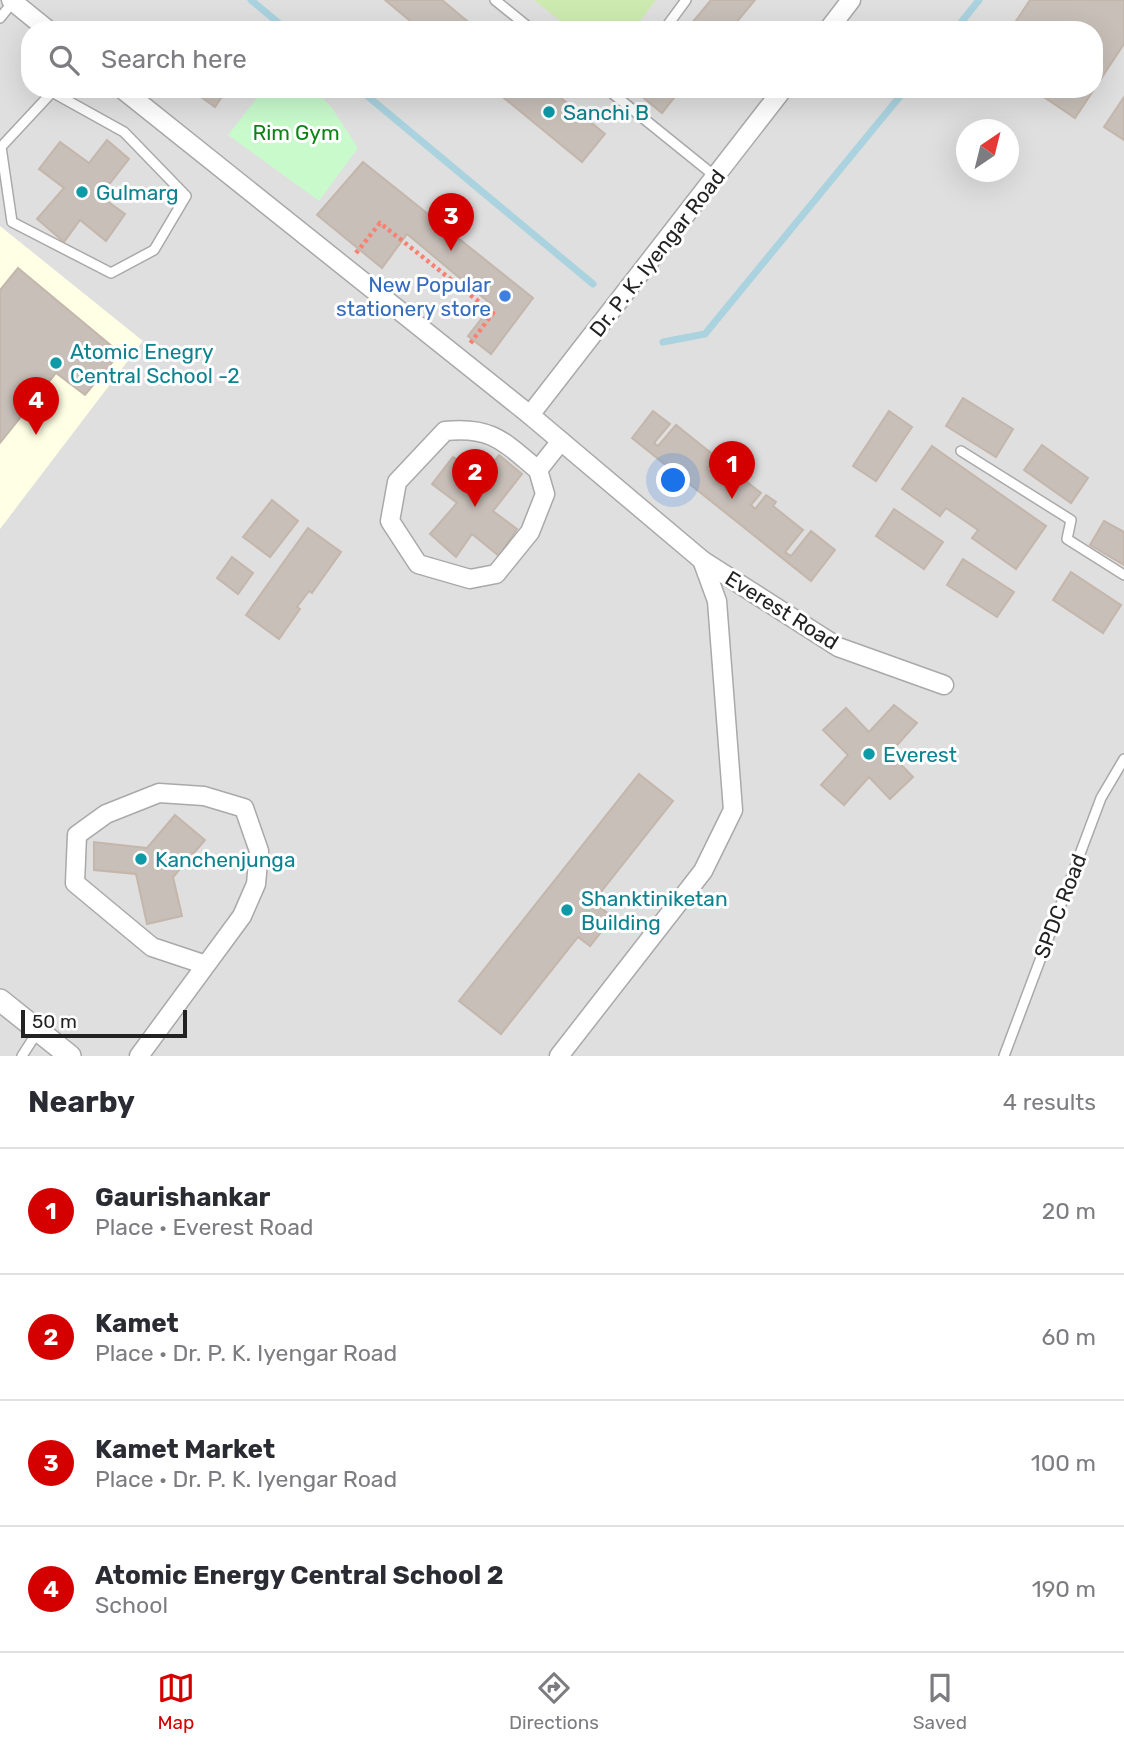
<!DOCTYPE html>
<html lang="en">
<head>
<meta charset="utf-8">
<style>
	body { margin:0; font-family:Rubik,sans-serif; background:#f7f7f7; color:#2b2b33 }
	.compass { position:absolute; left:956px; top:119px; width:63px; height:63px; border-radius:50%; background:#fff; box-shadow:0 7px 28px #0002; rotate:35deg }
	.scale { position:absolute; left:21px; bottom:18px; width:166px; box-sizing:border-box; padding-left:7px; border:4px solid #222; border-top:0; font-size:19px; line-height:24px; white-space:nowrap; color:#222; -webkit-text-stroke:5px #fff; paint-order:stroke }
	.you { position:absolute; left:674px; top:481px; width:24px; height:24px; margin:-18px; border:5px solid #fff; border-radius:50%; background:#1a73e8; box-shadow:0 0 0 10px #1a73e833 }
	.badge { display:grid; place-items:center; width:46px; height:46px; border-radius:50%; background:#d40000; color:#fff; font-size:23px; font-weight:700 }
	.pin { position:absolute; translate:-50% -58px; filter:drop-shadow(0 2px 4px #0008) }
	.pin::after { content:''; position:absolute; top:37px; width:24px; height:21px; background:inherit; clip-path:polygon(0 0,100% 0,50% 100%) }
	.list { margin:0; padding:0; list-style:none }
	h2 { display:flex; justify-content:space-between; align-items:center; height:91px; margin:0; padding:0 28px; font-size:30px }
	h2 small { font-size:23px; font-weight:400; color:#7c7c81 }
	.list li { display:grid; grid-template-columns:46px 1fr auto; gap:21px; align-items:center; box-sizing:border-box; height:126px; padding:0 28px; border-top:2px solid #e1e1e2 }
	.list b { display:block; font-size:26px; white-space:nowrap }
	.list p { margin:0; font-size:23px; white-space:nowrap; color:#7c7c81 }
	.list em { font-size:23px; font-style:normal; color:#7c7c81 }
	.icon { flex:none; width:38px; height:38px; fill:none; stroke:currentColor; stroke-width:2; stroke-linecap:round; stroke-linejoin:round }
	.map { position:relative; flex:none; width:1124px; height:1056px; overflow:hidden }
	.search { position:absolute; background:#fff; box-shadow:0 7px 28px #0002; left:21px; right:21px; top:21px; height:77px; display:flex; align-items:center; gap:18px; box-sizing:border-box; padding:0 24px; border-radius:28px; color:#7c7c81; font-size:26px }
	.sheet { height:595px; background:#fff }
	nav { display:flex; justify-content:space-around; align-items:center; box-sizing:border-box; height:98px; border-top:2px solid #e1e1e2; background:#fff; font-size:19px; color:#7c7c81 }
	nav a { display:grid; justify-items:center; gap:4px }
	nav .on { color:#d40000 }
	.map>svg:first-child { display:block }
</style>
</head>
<body>
<div class="map">
<svg width="1124" height="1056" viewBox="0 0 1124 1056">
	<rect width="100%" height="100%" fill="#f2efe9"/>
	<!-- residential -->
	<path fill="#e0dfdf" fill-rule="evenodd" d="M0 0H1124V1056H0ZM30 30H1094V89H30ZM967 130H1009V172H967Z"/>
	<!-- education -->
	<polygon fill="#ffffe5" points="0,226 143,341 0,529"/>
	<!-- grass -->
	<polygon fill="#cdebb0" points="534,0 656,0 633,30 572,30"/>
	<!-- park -->
	<polygon fill="#c8facc" points="264,89 314,89 332,108 358,148 319,201 228,135"/>
	<g fill="none" stroke-linecap="round" stroke-linejoin="round">
		<!-- stream -->
		<g stroke="#aad3df" stroke-width="7">
			<polyline points="251,0 287,30"/>
			<polyline points="955,30 979,0"/>
			<polyline points="359,89 593,284"/>
			<polyline points="663,342 705,334 906,89"/>
		</g>
	</g>
	<!-- building -->
	<g fill="#c7bfb8" stroke="#c4b6ab" stroke-width="2">
		<polygon points="385,0 442,0 478,30 421,30"/>
		<polygon points="711,0 755,0 730,30 686,30"/>
		<polygon points="1030,0 1124,0 1124,44 1075,118 1032,89 1094,89 1094,30 1010,30"/>
		<polygon points="190,89 227,89 215,107"/>
		<polygon points="493,89 550,89 605,134 582,162"/>
		<polygon points="637,89 681,89 662,113 635,91"/>
		<polygon points="1124,97 1124,140 1104,127"/>
		<polygon points="107,140 129,159 100,196 125,214 106,241 80,220 64,242 37,219 64,188 39,169 60,142 89,163"/>
		<polygon points="363,162 533,298 491,354 468,336 492,305 407,234 382,268 317,215"/>
		<polygon points="18,268 120,353 85,395 56,373 0,443 0,290"/>
		<polygon points="963,398 1013,429 996,457 946,426"/>
		<polygon points="653,411 670,424 654,443 658,446 676,425 716,457 707,469 711,472 720,461 761,493 751,505 755,509 766,495 776,502 773,506 803,530 785,552 791,556 811,531 835,550 811,581 632,438"/>
		<polygon points="889,411 912,427 876,481 853,466"/>
		<polygon points="1042,445 1088,478 1071,503 1024,470"/>
		<polygon points="932,446 1046,526 1016,569 972,538 978,530 946,508 940,516 902,489"/>
		<polygon points="499,455 522,474 493,511 517,529 499,556 472,534 456,557 430,534 457,503 432,484 453,457 482,478"/>
		<polygon points="272,500 298,521 270,557 243,537"/>
		<polygon points="894,509 943,542 924,569 876,536"/>
		<polygon points="1104,521 1124,532 1124,565 1090,545"/>
		<polygon points="308,528 341,552 312,593 309,591 297,607 300,609 279,639 246,615"/>
		<polygon points="232,557 253,573 238,594 217,578"/>
		<polygon points="963,559 1014,592 997,617 947,585"/>
		<polygon points="1071,572 1121,605 1103,633 1053,600"/>
		<polygon points="894,705 917,723 890,753 913,777 890,799 869,777 844,805 821,785 848,755 823,730 846,708 869,732"/>
		<polygon points="639,774 673,801 593,902 613,917 590,946 578,937 501,1034 459,1001"/>
		<polygon points="175,815 205,840 173,877 182,916 147,924 136,874 94,870 94,842 147,848"/>
	</g>
	<g fill="none" stroke-linecap="round" stroke-linejoin="round">
		<!-- service casing -->
		<g stroke="#a9a9a9" stroke-width="12">
			<g id="service">
				<polyline points="495,0 532,30"/>
				<polyline points="0,18 13,2"/>
				<polyline points="664,30 686,0"/>
				<polyline points="607,89 716,177"/>
				<polyline points="52,92 124,132 186,196 154,250 111,273 12,222 1,147 55,89"/>
				<polyline points="961,451 1071,520 1067,539 1124,575"/>
				<polyline points="22,1056 38,1031"/>
				<polyline points="1004,1056 1101,798 1124,759"/>
			</g>
		</g>
		<!-- minor casing -->
		<g stroke="#a9a9a9" stroke-width="21">
			<g id="minor">
				<polyline points="11,0 48,30"/>
				<polyline points="828,30 851,0"/>
				<polyline points="122,89 530,415 702,560 717,601 733,810 703,871 559,1056"/>
				<polyline points="530,415 783,89"/>
				<path d="M538 470C504 442 492 426 445 431L397 482 390 521 418 564 470 579 496 574 530 532 545 494 538 470 561 441"/>
				<polyline points="702,560 838,647 944,685"/>
				<polyline points="139,1056 242,916 256,884 259,851 244,808 204,796 159,793 106,814 77,835 75,883 152,947 206,965"/>
			</g>
		</g>
		<!-- tertiary casing -->
		<g stroke="#a9a9a9" stroke-width="24">
			<polyline id="tertiary" points="0,1000 70,1056"/>
		</g>
		<!-- path -->
		<polyline stroke="#fa8072" stroke-width="4.5" stroke-dasharray="3.5 3.5" stroke-linecap="butt" points="356,253 380,223 493,313 469,345"/>
		<!-- service -->
		<use href="#service" stroke="#fff" stroke-width="9"/>
		<!-- minor -->
		<use href="#minor" stroke="#fff" stroke-width="18"/>
		<!-- tertiary -->
		<use href="#tertiary" stroke="#fff" stroke-width="21"/>
	</g>
	<!-- markers -->
	<g fill="#0f9aa8" stroke="#fff" stroke-width="2.5">
		<circle cx="549" cy="112" r="7"/>
		<circle cx="82" cy="192" r="7"/>
		<circle cx="56" cy="363" r="7"/>
		<circle cx="869" cy="754" r="7"/>
		<circle cx="141" cy="859" r="7"/>
		<circle cx="567" cy="910" r="7"/>
	</g>
	<circle fill="#3f7fe0" stroke="#fff" stroke-width="2.5" cx="505" cy="296" r="7"/>
	<g text-anchor="middle" dominant-baseline="central" stroke-width="6" stroke-linejoin="round" paint-order="stroke">
		<!-- culture labels -->
		<g font-size="21" fill="#0d838f" stroke="#fff" text-anchor="start">
			<text x="563" y="112">Sanchi B</text>
			<text x="96" y="192">Gulmarg</text>
			<text x="70" y="351">Atomic Enegry<tspan x="70" dy="24">Central School -2</tspan></text>
			<text x="883" y="754">Everest</text>
			<text x="155" y="859">Kanchenjunga</text>
			<text x="581" y="898">Shanktiniketan<tspan x="581" dy="24">Building</tspan></text>
		</g>
		<!-- park labels -->
		<g font-size="21" fill="#0c8416" stroke="#fff">
			<text x="296" y="132">Rim Gym</text>
		</g>
		<!-- street labels -->
		<g font-size="21" fill="#222" stroke="#fff">
			<text transform="translate(657 253) rotate(-52)">Dr. P. K. Iyengar Road</text>
			<text transform="translate(782 610) rotate(32)">Everest Road</text>
			<text transform="translate(1060 906) rotate(-69)">SPDC Road</text>
		</g>
		<!-- shop labels -->
		<g font-size="21" fill="#366cbe" stroke="#fff" text-anchor="end">
			<text x="491" y="284">New Popular<tspan x="491" dy="24">stationery store</tspan></text>
		</g>
	</g>
</svg>
<svg class="compass" viewBox="-18 -18 36 36"><path d="M0-13l5 13h-10z" fill="#e53935"/><path d="M0 13l5-13h-10z" fill="#7c7c81"/></svg>
<div class="scale">50 m</div>
<div class="you"></div>
<div class="pin badge" style="left:732px;top:499px">1</div>
<div class="pin badge" style="left:475px;top:507px">2</div>
<div class="pin badge" style="left:451px;top:251px">3</div>
<div class="pin badge" style="left:36px;top:435px">4</div>
<div class="search"><svg class="icon" aria-label="search" viewBox="0 0 24 24"><circle cx="10" cy="10" r="6"/><path d="M15 15l6 6"/></svg>Search here</div>
</div>
<section class="sheet">
<h2>Nearby<small>4 results</small></h2>
<ul class="list">
<li><span class="badge">1</span><div><b>Gaurishankar</b><p>Place · Everest Road</p></div><em>20 m</em></li>
<li><span class="badge">2</span><div><b>Kamet</b><p>Place · Dr. P. K. Iyengar Road</p></div><em>60 m</em></li>
<li><span class="badge">3</span><div><b>Kamet Market</b><p>Place · Dr. P. K. Iyengar Road</p></div><em>100 m</em></li>
<li><span class="badge">4</span><div><b>Atomic Energy Central School 2</b><p>School</p></div><em>190 m</em></li>
</ul>
</section>
<nav>
<a class="on"><svg class="icon" aria-label="map" viewBox="0 0 24 24"><path d="M3 6l6-2 6 2 6-2v14l-6 2-6-2-6 2zM9 4v14M15 6v14"/></svg>Map</a>
<a><svg class="icon" aria-label="directions" viewBox="0 0 24 24"><path d="M12 3l9 9-9 9-9-9zM9 14v-3h6M13 9l2 2-2 2"/></svg>Directions</a>
<a><svg class="icon" aria-label="saved" viewBox="0 0 24 24"><path d="M7 4h10v16l-5-4-5 4z"/></svg>Saved</a>
</nav>
</body>
</html>
